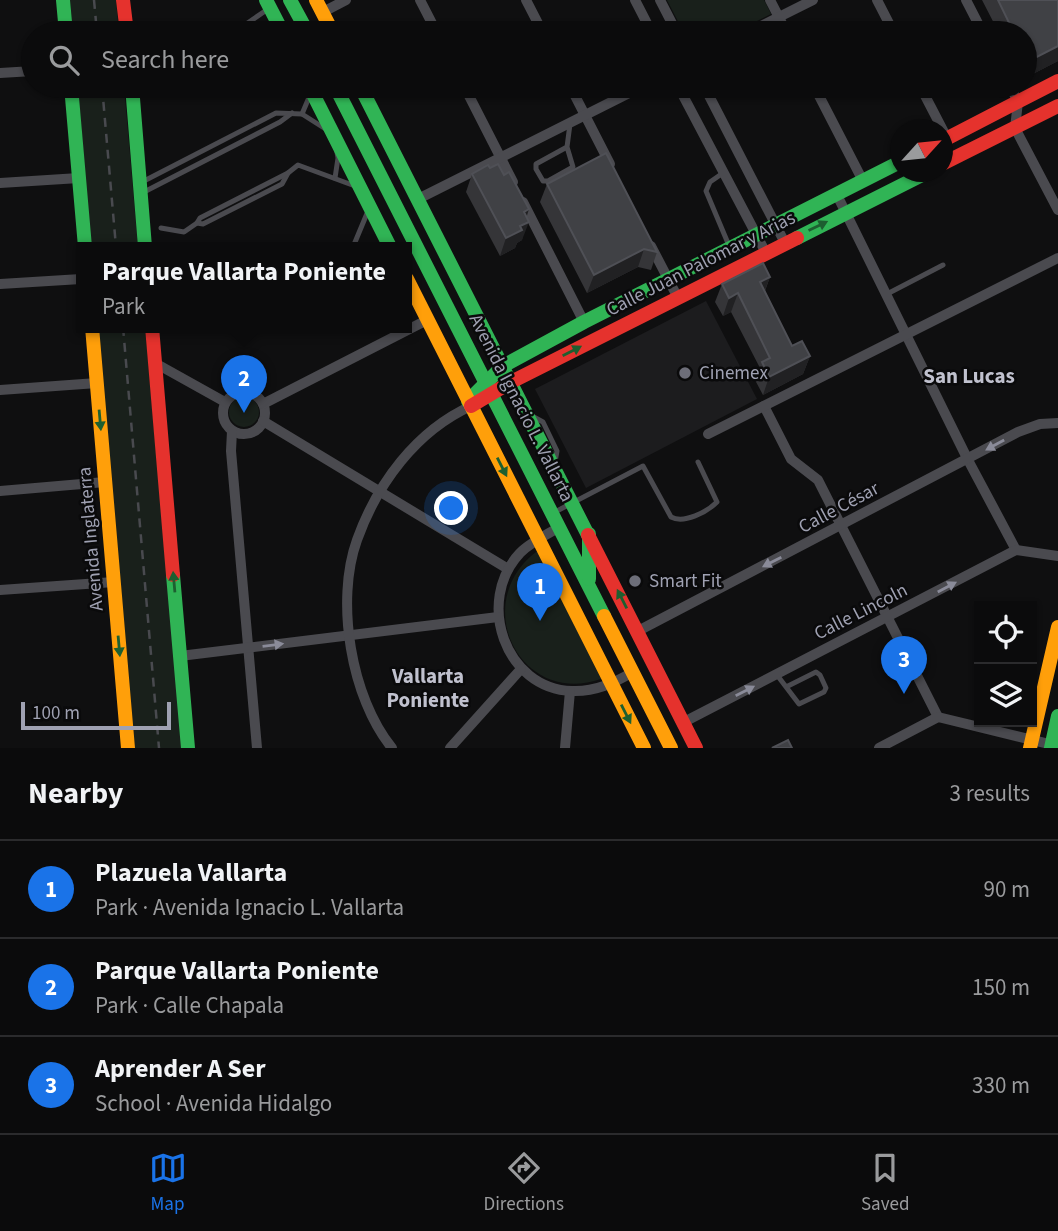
<!DOCTYPE html>
<html lang="en">
<head>
<meta charset="utf-8">
<style>
	body { margin:0; font-family:"Source Sans 3",sans-serif; background:#141415; color:#f1f3f6 }
	.controls { position:absolute; right:21px; bottom:21px; display:grid; overflow:hidden; border-radius:0px; box-shadow:0 2px 5px #0004 }
	.controls button { width:63px; height:63px; display:grid; place-items:center; padding:0; border:0; border-bottom:2px solid #2b2b2d; background:#0b0b0c; color:#f1f3f6; font:35px sans-serif }
	.compass { position:absolute; left:890px; top:119px; width:63px; height:63px; border-radius:50%; background:#0b0b0c; box-shadow:0 2px 5px #0004; rotate:63deg }
	.scale { position:absolute; left:21px; bottom:18px; width:150px; box-sizing:border-box; padding-left:7px; border:4px solid #9fa1b2; border-top:0; font-size:19px; line-height:24px; white-space:nowrap; color:#9fa1b2; -webkit-text-stroke:5px #0a0a0b; paint-order:stroke }
	.you { position:absolute; left:452px; top:509px; width:24px; height:24px; margin:-18px; border:5px solid #fff; border-radius:50%; background:#1a73e8; box-shadow:0 0 0 10px #1a73e833 }
	.badge { display:grid; place-items:center; width:46px; height:46px; border-radius:50%; background:#1a73e8; color:#fff; font-size:23px; font-weight:700 }
	.pin { position:absolute; translate:-50% -58px; filter:drop-shadow(0 2px 4px #0008) }
	.pin::after { content:''; position:absolute; top:37px; width:24px; height:21px; background:inherit; clip-path:polygon(0 0,100% 0,50% 100%) }
	.popup { position:absolute; left:76px; top:242px; width:336px; height:91px; box-sizing:border-box; display:grid; place-content:center; border-radius:0px; background:#0b0b0c; filter:drop-shadow(0 2px 5px #0005); font-size:23px; white-space:nowrap; color:#9a9b9d }
	.popup b { font-size:26px; color:#f1f3f6 }
	.popup::after { content:''; position:absolute; left:50%; top:100%; margin-left:-14px; border:14px solid transparent; border-top-color:#0b0b0c }
	.list { margin:0; padding:0; list-style:none }
	h2 { display:flex; justify-content:space-between; align-items:center; height:91px; margin:0; padding:0 28px; font-size:30px }
	h2 small { font-size:23px; font-weight:400; color:#9a9b9d }
	.list li { display:grid; grid-template-columns:46px 1fr auto; gap:21px; align-items:center; box-sizing:border-box; height:98px; padding:0 28px; border-top:2px solid #2b2b2d }
	.list b { display:block; font-size:26px; white-space:nowrap }
	.list p { margin:0; font-size:23px; white-space:nowrap; color:#9a9b9d }
	.list em { font-size:23px; font-style:normal; color:#9a9b9d }
	.icon { flex:none; width:38px; height:38px; fill:none; stroke:currentColor; stroke-width:2; stroke-linecap:round; stroke-linejoin:round }
	.map { position:relative; flex:none; width:1058px; height:748px; overflow:hidden }
	.search { position:absolute; background:#0b0b0c; box-shadow:0 2px 5px #0004; left:21px; right:21px; top:21px; height:77px; display:flex; align-items:center; gap:18px; box-sizing:border-box; padding:0 24px; border-radius:38px; color:#9a9b9d; font-size:26px }
	.sheet { height:385px; background:#0b0b0c }
	nav { display:flex; justify-content:space-around; align-items:center; box-sizing:border-box; height:98px; border-top:2px solid #2b2b2d; background:#0b0b0c; font-size:19px; color:#9a9b9d }
	nav a { display:grid; justify-items:center; gap:4px }
	nav .on { color:#1a73e8 }
	.map>svg:first-child { display:block }
</style>
</head>
<body>
<div class="map">
<svg width="1058" height="748" viewBox="0 0 1058 748">
	<rect width="100%" height="100%" fill="#0f0f10"/>
	<!-- built -->
	<polygon fill="#1c1c1e" points="706,301 757,399 586,488 535,389"/>
	<!-- green -->
	<g fill="#19201b">
		<polygon points="70,0 116,0 119,33 73,33"/>
		<polygon points="667,0 764,0 771,14 733,33 684,33"/>
		<polygon points="78,86 124,86 138,247 91,247"/>
		<polygon points="98,327 145,327 182,748 135,748"/>
		<circle cx="244" cy="412" r="15"/>
		<path d="M536 552H539L602 676 601 679C520 707 469 603 536 552Z"/>
	</g>
	<g fill="none" stroke-linecap="round" stroke-linejoin="round">
		<!-- lane -->
		<g stroke="#4a4a4f" stroke-width="5">
			<polyline points="233,33 268,9"/>
			<polyline points="302,114 310,95"/>
			<polyline points="567,147 536,164 536,169 543,181 548,181 573,167 567,147 570,124"/>
			<polyline points="723,173 710,182 706,191 730,248"/>
			<polyline points="335,178 338,158 337,152"/>
			<polyline points="142,182 276,113 302,114 324,128"/>
			<polyline points="144,192 280,122 292,113"/>
			<polyline points="197,223 203,224 282,184 288,173"/>
			<polyline points="161,228 184,232 197,223 200,218 288,173 298,165 355,186"/>
			<polyline points="353,247 368,211"/>
			<polyline points="887,294 943,265"/>
			<polyline points="179,327 191,330 213,327"/>
			<polyline points="532,416 543,422 557,451 555,462"/>
			<path d="M553 513 643 466 671 517C684 524 707 512 717 502L698 462"/>
			<polyline points="777,675 799,704 824,692 826,688 820,675 816,672 786,687"/>
		</g>
		<!-- street -->
		<g stroke="#4a4a4f" stroke-width="10">
			<polyline points="420,0 437,33"/>
			<polyline points="526,0 543,33"/>
			<polyline points="635,0 652,33"/>
			<polyline points="660,0 677,33"/>
			<polyline points="770,0 787,33"/>
			<polyline points="877,0 894,33"/>
			<polyline points="966,0 983,33"/>
			<polyline points="323,12 346,0"/>
			<polyline points="747,33 813,0"/>
			<polyline points="0,73 33,71"/>
			<polyline points="464,86 513,182"/>
			<polyline points="570,86 610,164"/>
			<polyline points="678,86 766,253"/>
			<polyline points="704,86 785,243"/>
			<polyline points="814,86 863,181"/>
			<polyline points="920,86 947,138"/>
			<polyline points="1010,86 1018,102 1015,128 1058,210"/>
			<polyline points="0,183 79,178"/>
			<polyline points="837,195 968,460 1016,550"/>
			<polyline points="418,199 643,86"/>
			<polyline points="523,202 584,322"/>
			<polyline points="651,246 678,298"/>
			<polyline points="0,284 81,279"/>
			<polyline points="155,363 225,402"/>
			<polyline points="0,390 97,383"/>
			<circle cx="244" cy="413" r="21"/>
			<polyline points="263,404 427,320"/>
			<polyline points="764,406 791,459 818,480 938,717"/>
			<polyline points="263,421 508,569"/>
			<polyline points="232,431 231,451 257,748"/>
			<polyline points="708,434 1058,258"/>
			<polyline points="0,491 105,482"/>
			<path d="M560 527C546 535 531 542 520 553 475 601 505 689 572 691 595 692 614 683 633 672"/>
			<polyline points="0,590 114,582"/>
			<polyline points="638,631 1018,432 1040,424 1058,423"/>
			<polyline points="180,656 498,617"/>
			<polyline points="684,722 1016,550 1058,556"/>
			<path d="M392 748C351 698 335 601 357 540 377 484 416 431 471 406"/>
			<polyline points="450,748 521,669"/>
			<polyline points="565,748 570,691"/>
			<polyline points="879,748 938,717 1057,746"/>
		</g>
		<!-- fast -->
		<g stroke="#30b455" stroke-width="14">
			<polyline points="63,0 66,33"/>
			<polyline points="266,0 283,33"/>
			<polyline points="290,0 308,33"/>
			<polyline points="71,86 85,247"/>
			<polyline points="132,86 145,247"/>
			<polyline points="309,86 390,247"/>
			<polyline points="335,86 604,616"/>
			<polyline points="360,86 588,535"/>
			<polyline points="797,238 928,172"/>
			<polyline points="468,401 503,366 584,322 900,162"/>
			<polyline points="589,534 589,579"/>
			<polyline points="173,575 188,748"/>
			<polyline points="1051,748 1058,716"/>
		</g>
		<!-- slow -->
		<g stroke="#ff9f0a" stroke-width="14">
			<polyline points="316,0 333,33"/>
			<polyline points="407,279 644,748"/>
			<polyline points="92,327 128,748"/>
			<polyline points="604,616 671,748"/>
			<polyline points="1030,748 1058,627"/>
		</g>
		<!-- jam -->
		<g stroke="#e5322d" stroke-width="14">
			<polyline points="123,0 127,33"/>
			<polyline points="942,141 1058,81"/>
			<polyline points="942,164 1058,106"/>
			<polyline points="152,327 173,575"/>
			<polyline points="471,406 511,382 797,238"/>
			<polyline points="588,535 696,748"/>
		</g>
		<!-- rail -->
		<g stroke="#494a4f" stroke-width="2.5" stroke-dasharray="9 7" stroke-linecap="butt">
			<polyline points="94,0 97,33"/>
			<polyline points="102,86 116,247"/>
			<polyline points="123,327 159,748"/>
		</g>
	</g>
	<!-- wall -->
	<g fill="#353538">
		<polygon points="982,0 1058,0 1058,61 1025,78 1025,33 999,33"/>
		<polygon points="490,168 504,175 526,217 522,240 517,243 515,248 500,256 466,192 472,174"/>
		<polygon points="547,184 657,252 651,270 638,267 587,293 540,202"/>
		<polygon points="770,277 765,291 792,346 810,356 803,374 763,395 755,380 760,368 731,312 723,316 715,302 722,284"/>
	</g>
	<!-- shaded-wall -->
	<g fill="#212123">
		<polygon points="1058,46 1058,61 1025,78 1025,72 1029,61"/>
		<polygon points="529,209 524,225 529,222 522,240 517,243 515,248 500,256 506,238 524,212"/>
		<polygon points="644,249 638,267 587,293 594,275"/>
		<polygon points="770,277 763,295 760,282"/>
		<polygon points="738,293 731,312 723,316 729,298"/>
		<polygon points="810,356 803,374 763,395 769,377"/>
	</g>
	<!-- building -->
	<g fill="#404145" stroke="#4f5056" stroke-width="2">
		<polygon points="998,0 1058,0 1058,46 1029,61 1025,54 1025,33 1014,33"/>
		<polygon points="606,153 657,252 644,249 594,275 547,184"/>
		<polygon points="498,164 504,175 509,172 529,209 524,212 529,222 520,226 522,230 506,238 472,174 488,165 490,168"/>
		<polygon points="763,263 770,277 760,282 792,346 802,341 810,356 769,377 762,362 770,358 738,293 729,298 722,284"/>
		<polygon points="788,740 792,748 772,748"/>
	</g>
	<!-- one-way arrows -->
	<defs><path id="oneway-solid" d="M-6-.8H1V-3.2L6.5 0L1 3.2V.8H-6Z" transform="scale(1.75)"/></defs>
	<g fill="#1d5f30">
		<use href="#oneway-solid" transform="translate(818 226) rotate(-26)"/>
		<use href="#oneway-solid" transform="translate(572 351) rotate(-27)"/>
		<use href="#oneway-solid" transform="translate(100 420) rotate(85)"/>
		<use href="#oneway-solid" transform="translate(502 467) rotate(63)"/>
		<use href="#oneway-solid" transform="translate(174 582) rotate(-95)"/>
		<use href="#oneway-solid" transform="translate(622 599) rotate(-117)"/>
		<use href="#oneway-solid" transform="translate(119 646) rotate(85)"/>
		<use href="#oneway-solid" transform="translate(626 714) rotate(63)"/>
	</g>
	<g fill="#8a8b99">
		<use href="#oneway-solid" transform="translate(995 445) rotate(151)"/>
		<use href="#oneway-solid" transform="translate(772 562) rotate(153)"/>
		<use href="#oneway-solid" transform="translate(947 587) rotate(-28)"/>
		<use href="#oneway-solid" transform="translate(273 645) rotate(-7)"/>
		<use href="#oneway-solid" transform="translate(745 691) rotate(-27)"/>
	</g>
	<!-- markers -->
	<g fill="#6d6e79" stroke="#0a0a0b" stroke-width="2.5">
		<circle cx="685" cy="373" r="7"/>
		<circle cx="635" cy="581" r="7"/>
	</g>
	<g text-anchor="middle" dominant-baseline="central" stroke-width="5" stroke-linejoin="round" paint-order="stroke">
		<!-- street labels -->
		<g font-size="19" fill="#9fa1b2" stroke="#0a0a0b">
			<text transform="translate(701 264) rotate(-27)">Calle Juan Palomar y Arias</text>
			<text transform="translate(521 408) rotate(63)">Avenida Ignacio L. Vallarta</text>
			<text transform="translate(839 508) rotate(-28)">Calle César</text>
			<text transform="translate(91 539) rotate(-95)">Avenida Inglaterra</text>
			<text transform="translate(861 612) rotate(-27)">Calle Lincoln</text>
		</g>
		<!-- poi labels -->
		<g font-size="19" fill="#9fa1b2" stroke="#0a0a0b" text-anchor="start">
			<text x="699" y="373">Cinemex</text>
			<text x="649" y="581">Smart Fit</text>
		</g>
		<!-- neighbourhood labels -->
		<g font-size="21" font-weight="bold" fill="#c0c1ce" stroke="#0a0a0b">
			<text x="969" y="376">San Lucas</text>
			<text x="428" y="676">Vallarta<tspan x="428" dy="24">Poniente</tspan></text>
		</g>
	</g>
</svg>
<div class="controls">
<button><svg class="icon" aria-label="locate" viewBox="0 0 24 24"><circle cx="12" cy="12" r="6"/><path d="M12 2v4M12 18v4M2 12h4M18 12h4"/></svg></button>
<button><svg class="icon" aria-label="layers" viewBox="0 0 24 24"><path d="M12 4l9 5-9 5-9-5zM3 14l9 5 9-5"/></svg></button>
</div>
<svg class="compass" viewBox="-18 -18 36 36"><path d="M0-13l5 13h-10z" fill="#e53935"/><path d="M0 13l5-13h-10z" fill="#9a9b9d"/></svg>
<div class="scale">100 m</div>
<div class="you"></div>
<div class="pin badge" style="left:540px;top:621px">1</div>
<div class="pin badge" style="left:244px;top:413px">2</div>
<div class="popup"><b>Parque Vallarta Poniente</b>Park</div>
<div class="pin badge" style="left:904px;top:694px">3</div>
<div class="search"><svg class="icon" aria-label="search" viewBox="0 0 24 24"><circle cx="10" cy="10" r="6"/><path d="M15 15l6 6"/></svg>Search here</div>
</div>
<section class="sheet">
<h2>Nearby<small>3 results</small></h2>
<ul class="list">
<li><span class="badge">1</span><div><b>Plazuela Vallarta</b><p>Park · Avenida Ignacio L. Vallarta</p></div><em>90 m</em></li>
<li><span class="badge">2</span><div><b>Parque Vallarta Poniente</b><p>Park · Calle Chapala</p></div><em>150 m</em></li>
<li><span class="badge">3</span><div><b>Aprender A Ser</b><p>School · Avenida Hidalgo</p></div><em>330 m</em></li>
</ul>
</section>
<nav>
<a class="on"><svg class="icon" aria-label="map" viewBox="0 0 24 24"><path d="M3 6l6-2 6 2 6-2v14l-6 2-6-2-6 2zM9 4v14M15 6v14"/></svg>Map</a>
<a><svg class="icon" aria-label="directions" viewBox="0 0 24 24"><path d="M12 3l9 9-9 9-9-9zM9 14v-3h6M13 9l2 2-2 2"/></svg>Directions</a>
<a><svg class="icon" aria-label="saved" viewBox="0 0 24 24"><path d="M7 4h10v16l-5-4-5 4z"/></svg>Saved</a>
</nav>
</body>
</html>
